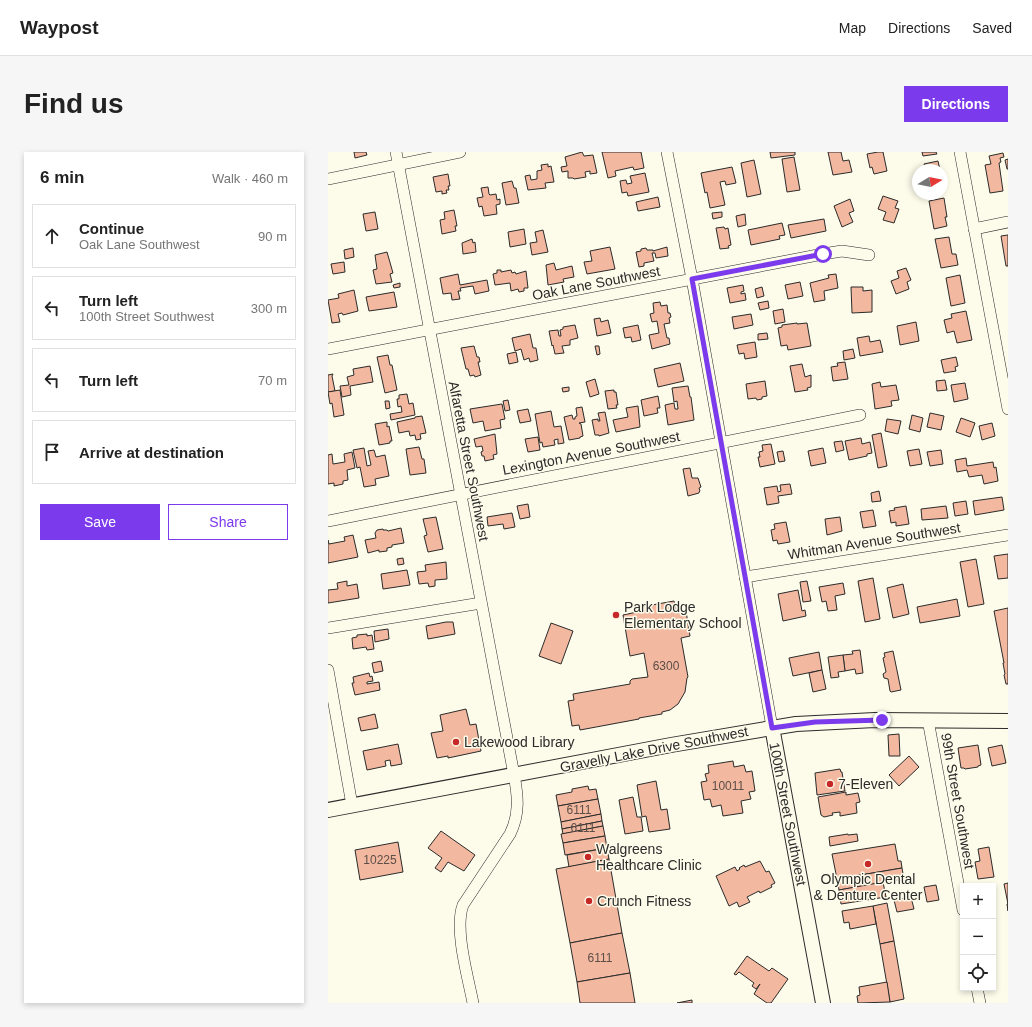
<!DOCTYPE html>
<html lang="en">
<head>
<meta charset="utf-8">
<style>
	body { margin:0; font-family:Helvetica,sans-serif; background:#f6f6f6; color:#222 }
	.controls { position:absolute; right:12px; bottom:12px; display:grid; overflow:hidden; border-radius:0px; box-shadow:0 2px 6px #0003 }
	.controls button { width:36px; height:36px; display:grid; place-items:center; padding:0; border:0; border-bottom:1px solid #e0e0e0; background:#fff; color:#222; font:20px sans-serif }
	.compass { position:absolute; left:584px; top:12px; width:36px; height:36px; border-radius:50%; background:#fff; box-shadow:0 2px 6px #0003; rotate:80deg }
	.stop { position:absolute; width:12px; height:12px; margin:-9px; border:3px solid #7c3aed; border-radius:50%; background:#fff }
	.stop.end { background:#7c3aed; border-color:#fff; box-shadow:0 1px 4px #0008 }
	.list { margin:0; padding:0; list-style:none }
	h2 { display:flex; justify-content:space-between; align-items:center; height:52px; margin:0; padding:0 16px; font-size:17px }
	h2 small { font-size:13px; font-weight:400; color:#767676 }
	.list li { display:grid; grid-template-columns:26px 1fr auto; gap:12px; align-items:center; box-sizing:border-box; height:64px; margin:0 8px 8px; padding:0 8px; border:1px solid #e0e0e0; border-radius:0px }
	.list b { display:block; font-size:15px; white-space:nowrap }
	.list p { margin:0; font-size:13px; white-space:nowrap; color:#767676 }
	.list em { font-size:13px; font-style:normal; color:#767676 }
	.actions { display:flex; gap:8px; padding:12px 16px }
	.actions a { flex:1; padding:9px 0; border:1px solid #7c3aed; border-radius:0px; text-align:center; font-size:14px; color:#7c3aed }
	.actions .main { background:#7c3aed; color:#fff }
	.icon { flex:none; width:22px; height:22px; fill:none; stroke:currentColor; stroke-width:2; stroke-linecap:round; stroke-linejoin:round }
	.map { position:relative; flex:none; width:680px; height:851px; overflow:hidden; border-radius:0px }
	header { display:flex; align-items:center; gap:24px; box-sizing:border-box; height:56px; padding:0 20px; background:#fff; border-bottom:1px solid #e0e0e0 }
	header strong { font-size:19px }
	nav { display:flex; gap:22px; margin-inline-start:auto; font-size:14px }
	.intro { display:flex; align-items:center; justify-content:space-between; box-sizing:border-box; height:96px; padding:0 24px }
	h1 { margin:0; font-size:28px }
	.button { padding:10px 18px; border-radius:0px; background:#7c3aed; color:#fff; font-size:14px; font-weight:700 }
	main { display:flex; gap:24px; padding:0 24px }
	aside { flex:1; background:#fff; border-radius:0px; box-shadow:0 2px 6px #0003 }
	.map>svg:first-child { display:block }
</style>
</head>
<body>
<header>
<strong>Waypost</strong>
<nav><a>Map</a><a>Directions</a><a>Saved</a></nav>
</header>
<div class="intro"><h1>Find us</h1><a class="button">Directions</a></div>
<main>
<aside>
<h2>6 min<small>Walk · 460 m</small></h2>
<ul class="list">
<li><svg class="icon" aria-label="ahead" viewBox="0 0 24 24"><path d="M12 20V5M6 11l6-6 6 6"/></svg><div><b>Continue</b><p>Oak Lane Southwest</p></div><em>90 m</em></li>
<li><svg class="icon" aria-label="left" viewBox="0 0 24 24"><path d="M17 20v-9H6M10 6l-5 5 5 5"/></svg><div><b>Turn left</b><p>100th Street Southwest</p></div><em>300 m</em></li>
<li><svg class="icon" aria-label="left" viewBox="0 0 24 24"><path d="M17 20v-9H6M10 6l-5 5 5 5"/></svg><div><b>Turn left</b></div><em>70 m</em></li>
<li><svg class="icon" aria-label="arrive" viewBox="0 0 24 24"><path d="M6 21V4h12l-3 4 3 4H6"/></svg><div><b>Arrive at destination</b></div></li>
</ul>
<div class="actions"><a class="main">Save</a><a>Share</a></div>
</aside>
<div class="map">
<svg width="680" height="851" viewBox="0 0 680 851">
	<rect width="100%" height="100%" fill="#fdfbea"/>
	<!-- building -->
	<g fill="#f2b8a0" stroke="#2b2b2b">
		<polygon points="26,0 38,0 39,3 27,6"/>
		<polygon points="254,0 256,4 265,3 269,21 262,22 262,19 257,20 258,25 246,27 245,26 240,26 240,19 234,20 233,15 239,14 237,5"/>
		<polygon points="274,0 313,0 316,16 306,18 305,15 287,19 288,24 280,26"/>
		<polygon points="442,0 467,0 467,3 443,6"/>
		<polygon points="500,0 513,0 515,9 521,8 524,20 505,23"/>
		<polygon points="550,0 555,0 559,19 546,22 544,15 542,16 539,2"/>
		<polygon points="594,0 608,0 609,2 595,4"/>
		<polygon points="675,1 676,5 672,6 673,10 671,11 675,39 662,41 657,13 663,12 661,4"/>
		<polygon points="466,5 472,38 459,40 454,7"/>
		<polygon points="680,7 680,17 679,17 677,8"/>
		<polygon points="426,8 433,42 419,45 413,11"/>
		<polygon points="610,9 612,18 598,18 596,12"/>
		<polygon points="220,12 220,15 223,14 226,30 217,31 218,36 200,38 197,24 202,23 203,28 209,27 209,19 214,18 213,13"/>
		<polygon points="404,15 408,31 398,33 397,29 392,30 397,53 382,56 379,40 377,41 373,21"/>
		<polygon points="317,21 321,40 300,44 299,40 294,41 292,29 298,28 299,32 304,31 302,24"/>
		<polygon points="120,22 122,34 120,34 121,38 118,38 119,41 114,42 114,39 108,40 105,25"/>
		<polygon points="184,29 186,36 188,36 191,51 178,53 174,31"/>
		<polygon points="160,35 161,42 162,43 168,42 169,48 172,47 172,52 168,53 169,62 156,64 154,54 151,55 149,46 155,45 153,36"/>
		<polygon points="555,44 570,49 567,56 571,57 566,71 555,68 558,60 550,57"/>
		<polygon points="330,45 332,55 310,59 308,50"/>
		<polygon points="616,46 619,65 617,65 619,74 606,77 601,49"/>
		<polygon points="522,47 526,59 521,61 525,70 514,75 506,54"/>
		<polygon points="126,58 129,74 127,74 128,79 114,82 112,68 117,67 116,60"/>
		<polygon points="47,60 50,77 38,79 35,62"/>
		<polygon points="394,60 394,65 385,67 384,61"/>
		<polygon points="417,62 418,73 410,75 408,64"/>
		<polygon points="496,67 498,79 463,86 460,73"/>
		<polygon points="454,71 457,83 451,84 452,87 423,93 420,78"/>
		<polygon points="396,75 397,77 400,76 403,93 400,94 401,96 392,97 388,76"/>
		<polygon points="196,77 198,92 182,95 180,80"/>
		<polygon points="215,78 220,100 204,103 202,91 209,90 207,80"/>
		<polygon points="680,83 680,114 678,114 673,84"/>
		<polygon points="621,85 624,102 628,102 630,113 613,116 607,87"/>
		<polygon points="144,87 145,91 147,90 148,100 135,102 134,91"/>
		<polygon points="282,95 287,117 259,122 256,110 264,109 262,99"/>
		<polygon points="339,95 340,104 328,106 327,101 324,101 326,109 316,111 316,114 311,115 308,100 313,99 313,97 318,96 319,98 325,98 325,99"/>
		<polygon points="25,96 26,105 17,107 16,98"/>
		<polygon points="59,100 65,121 62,122 64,130 48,132 45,118 49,117 47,103"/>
		<polygon points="16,110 17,120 5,122 3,112"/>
		<polygon points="226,111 228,118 244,114 246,125 235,127 236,130 220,133 218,113"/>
		<polygon points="578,116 583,128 579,130 581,137 568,142 563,129 571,126 569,119"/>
		<polygon points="169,118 173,118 173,120 183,118 184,121 187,120 188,122 198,119 200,136 196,136 196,139 191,140 190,137 183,139 182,131 167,133 165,122 169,121"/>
		<polygon points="130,122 132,133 159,128 161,139 147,142 145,134 132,136 133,139 130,139 132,147 124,148 123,141 115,142 112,126"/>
		<polygon points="508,122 510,136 496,139 497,148 486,150 482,131 501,126 500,123"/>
		<polygon points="632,123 637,151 623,154 618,126"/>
		<polygon points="472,130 475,144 460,147 457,133"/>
		<polygon points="72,131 72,135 66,136 65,133"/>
		<polygon points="415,133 416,139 413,140 413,142 417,141 418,148 402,151 399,136"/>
		<polygon points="434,135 436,144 429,146 427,137"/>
		<polygon points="523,135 535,135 535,139 544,138 544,160 524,161"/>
		<polygon points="26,138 30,159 15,163 14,161 10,162 12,170 4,171 0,148 11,146 10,142"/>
		<polygon points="66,140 69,155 41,159 38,145"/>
		<polygon points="440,149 441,156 432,158 430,151"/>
		<polygon points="332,150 333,154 339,153 340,161 342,161 343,165 341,166 342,171 336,172 339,186 341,186 342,192 324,197 321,183 331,181 329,169 324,170 322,162 326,161 325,151"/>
		<polygon points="455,157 457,170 447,172 445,159"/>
		<polygon points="638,159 644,188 629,191 626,179 619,181 616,168 624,166 623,162"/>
		<polygon points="423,162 425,173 406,177 404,165"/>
		<polygon points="272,166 273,170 280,168 283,181 269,184 266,167"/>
		<polygon points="588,170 591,189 572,193 569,174"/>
		<polygon points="469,171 469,172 479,171 483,194 460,198 459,193 453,194 450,176 454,175 454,173"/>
		<polygon points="247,173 250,186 242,188 242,193 234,194 236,201 227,202 225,193 224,194 221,179 230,178 231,184 233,184 232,178 235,177 235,175"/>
		<polygon points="310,173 313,188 304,190 303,185 297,186 295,176"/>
		<polygon points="439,181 440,187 430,188 430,182"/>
		<polygon points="202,182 205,196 208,196 210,208 202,210 201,206 196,208 193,197 187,199 184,186"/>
		<polygon points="541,184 542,190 552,188 555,200 532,204 529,186"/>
		<polygon points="427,190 429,205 417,207 416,201 411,202 409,193"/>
		<polygon points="146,194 149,205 151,205 152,210 150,210 153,223 147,225 146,223 142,224 140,217 138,217 133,196"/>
		<polygon points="267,194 271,194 272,202 269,203"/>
		<polygon points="525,197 527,206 516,208 515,199"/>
		<polygon points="188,200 190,210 181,212 179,202"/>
		<polygon points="60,203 62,213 64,213 69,238 57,241 49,205"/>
		<polygon points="628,205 630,214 627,215 628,219 616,221 613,208"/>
		<polygon points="517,210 520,227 505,229 503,215 510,214 509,211"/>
		<polygon points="352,211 356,229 330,235 326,217"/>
		<polygon points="474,212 477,225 483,223 483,235 479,236 480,238 467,240 462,214"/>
		<polygon points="42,214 45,230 22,234 23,243 14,245 12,234 21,233 19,225 26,223 25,217"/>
		<polygon points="5,222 4,224 7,239 0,240 0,223"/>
		<polygon points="267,227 271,242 262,245 258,230"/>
		<polygon points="617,228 619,238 609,239 608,229"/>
		<polygon points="437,229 439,244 434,245 434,247 429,248 428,246 420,247 418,232"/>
		<polygon points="552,230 553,235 568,233 571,248 563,249 564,254 547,257 544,232"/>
		<polygon points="637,231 640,247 626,250 623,233"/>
		<polygon points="360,234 362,245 363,245 366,268 340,273 337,253 346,251 347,257 350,257 349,249 346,250 344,236"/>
		<polygon points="241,235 241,239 235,240 234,236"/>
		<polygon points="12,238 16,263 6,265 4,251 2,252 0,240"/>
		<polygon points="286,238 286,240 288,240 290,253 288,253 289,256 280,257 277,239"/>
		<polygon points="79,242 81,252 85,251 87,263 63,268 62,262 74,260 73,254 70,255 69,247 71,247 71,243"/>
		<polygon points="330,244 332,256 329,256 330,261 316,264 313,248"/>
		<polygon points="180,248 182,258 177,259 175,249"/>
		<polygon points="57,249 61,249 62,256 58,257"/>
		<polygon points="174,252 177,267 172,268 173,276 157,279 155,269 145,271 142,257"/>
		<polygon points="310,254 312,275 288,280 285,268 300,265 298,256"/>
		<polygon points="254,255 257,270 251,271 253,272 255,284 252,285 252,286 241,288 236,265 244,263 245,267 247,267 247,265 249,264 248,256"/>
		<polygon points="200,257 203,269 192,271 189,259"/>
		<polygon points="223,259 226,275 233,274 236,291 230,292 230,287 226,288 227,293 215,295 214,290 212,291 207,262"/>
		<polygon points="277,260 281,281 271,284 271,283 267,283 264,268 270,267 270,269 272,269 270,261"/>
		<polygon points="602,261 616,264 613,278 599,275"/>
		<polygon points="584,263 595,266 592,280 581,277"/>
		<polygon points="94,264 98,281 92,282 93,287 88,288 87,283 82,284 81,279 71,281 69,270 87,266 87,265"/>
		<polygon points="633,266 647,271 642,285 628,280"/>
		<polygon points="559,267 573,269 570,282 557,279"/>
		<polygon points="59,270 59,275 61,274 64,289 62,289 62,291 51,293 47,272"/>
		<polygon points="664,271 667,284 654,288 651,274"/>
		<polygon points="553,281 559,314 550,316 544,283"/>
		<polygon points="167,282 169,302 165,303 166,307 157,309 156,304 154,304 153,300 155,299 154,294 148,295 146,287"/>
		<polygon points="210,285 212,298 200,300 197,287"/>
		<polygon points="533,286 534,292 542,290 544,301 539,302 539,304 521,308 517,289"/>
		<polygon points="514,289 516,298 508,300 506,290"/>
		<polygon points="443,292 447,312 432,315 430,305 432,305 431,300 435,299 434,293"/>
		<polygon points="91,295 94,307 96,307 98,321 82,323 78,297"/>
		<polygon points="36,296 39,314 43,313 40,299 46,298 48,305 57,303 61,324 47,327 48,333 36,335 32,315 29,316 25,298"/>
		<polygon points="495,296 498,311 483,314 480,299"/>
		<polygon points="591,297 594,312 582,314 579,299"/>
		<polygon points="613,298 615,312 602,314 599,300"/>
		<polygon points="455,299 457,309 451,310 449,300"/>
		<polygon points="24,300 27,316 19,318 20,328 15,329 15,332 6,334 6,331 0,332 0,303 4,302 5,312 17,310 16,302"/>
		<polygon points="638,306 639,314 665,310 666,316 668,315 670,329 656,332 654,323 641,325 639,318 629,320 627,308"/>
		<polygon points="362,316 364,326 370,326 373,335 371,336 372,339 371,340 371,341 360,344 355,317"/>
		<polygon points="462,332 464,342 450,344 451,351 439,353 436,336 449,334 450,340 453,339 452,333"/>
		<polygon points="551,339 553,349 544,350 543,341"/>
		<polygon points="674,345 676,358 647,363 645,349"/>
		<polygon points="638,349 640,362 627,364 625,351"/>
		<polygon points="200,352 202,365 192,367 189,354"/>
		<polygon points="578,354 581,372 568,374 568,370 563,371 561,359 567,358 566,356"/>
		<polygon points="618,354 620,366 594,368 593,357"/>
		<polygon points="545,358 548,374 535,376 532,360"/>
		<polygon points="184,361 187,375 176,377 175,372 160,374 159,365"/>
		<polygon points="108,365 115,397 100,400 96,384 99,383 95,367"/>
		<polygon points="512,365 514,379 499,383 497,367"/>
		<polygon points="458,370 462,390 450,392 449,388 445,389 443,378 447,377 446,372"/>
		<polygon points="73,376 76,391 64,393 64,395 59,396 59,399 51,400 51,398 40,401 37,388 48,386 47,381 49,378 55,377 55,378 59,378 60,379"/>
		<polygon points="25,383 30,405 0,411 0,388 1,392 17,389 16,385"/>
		<polygon points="680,402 680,426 670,427 666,404"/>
		<polygon points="75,406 76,412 70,413 69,407"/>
		<polygon points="648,407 656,452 640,455 632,410"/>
		<polygon points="118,410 119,427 107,428 107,434 101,435 100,431 91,432 89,420 98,419 97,413"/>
		<polygon points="79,418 82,433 55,437 53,422"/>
		<polygon points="545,426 552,467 537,470 530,429"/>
		<polygon points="19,429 19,434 29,432 31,446 0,451 0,438 10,437 9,431"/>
		<polygon points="479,429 483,449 475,450 472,430"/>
		<polygon points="515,431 517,442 507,444 509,458 500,459 498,449 494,450 491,435"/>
		<polygon points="575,432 581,462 565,466 559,436"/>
		<polygon points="470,438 474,459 477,458 478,464 455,469 450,442"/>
		<polygon points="629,447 632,464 592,471 589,455"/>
		<polygon points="346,449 349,461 358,459 362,484 353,486 360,525 359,526 357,540 350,552 342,558 334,560 334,562 311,566 311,567 252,578 251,573 244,574 240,549 246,548 245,542 302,532 302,529 304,527 320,525 316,501 302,504 295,463 309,460 309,457 313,456 313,455"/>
		<polygon points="680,456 680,532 678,532 676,523 677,522 675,511 676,511 666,459"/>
		<polygon points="118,470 125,470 127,482 100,487 98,474"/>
		<polygon points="223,471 245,479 233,512 211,504"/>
		<polygon points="60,477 61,487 47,490 46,479"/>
		<polygon points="39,482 39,484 44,483 46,497 39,498 38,495 25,497 24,486 29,485 29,483"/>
		<polygon points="532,498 535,521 528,522 527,517 517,519 515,503 525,502 524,499"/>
		<polygon points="565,499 573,538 563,540 562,539 560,527 556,526 555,522 558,520 555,506 557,505 556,501"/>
		<polygon points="491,500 494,518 465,524 461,506"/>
		<polygon points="515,503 517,519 510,520 511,525 503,526 500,505"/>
		<polygon points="53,509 55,519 46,521 44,511"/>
		<polygon points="494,518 498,537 485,540 481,521"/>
		<polygon points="41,521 42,525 44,524 45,529 39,530 39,532 51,530 52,538 27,543 24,531 26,531 25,525"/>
		<polygon points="138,557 142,573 148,572 153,599 120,606 120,604 109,606 103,581 115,579 112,563"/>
		<polygon points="47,562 50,576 33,579 30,566"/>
		<polygon points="571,582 572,604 561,604 560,583"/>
		<polygon points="70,592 74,612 63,614 62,608 57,609 58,614 39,618 35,599"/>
		<polygon points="650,593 653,613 650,614 650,615 637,617 636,616 633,616 630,596"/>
		<polygon points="674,593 678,611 664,614 660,596"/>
		<polygon points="581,604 591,615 571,634 561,623"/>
		<polygon points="405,609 406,615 416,613 418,620 424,619 427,639 421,640 423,647 413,649 415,661 395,664 393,653 384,655 382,647 376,648 373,630 379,629 377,622 381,621 380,613"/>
		<polygon points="512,617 513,620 514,620 517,639 489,643 487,621"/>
		<polygon points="328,629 333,658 339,657 342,677 321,680 318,664 314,665 309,633"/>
		<polygon points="260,634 261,638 268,637 270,647 230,654 228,643 244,640 244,637"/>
		<polygon points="518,640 518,643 530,641 532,650 528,651 529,661 512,664 512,660 504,661 505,663 496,665 493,663 490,645"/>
		<polygon points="305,645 309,665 313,665 315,679 297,682 291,648"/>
		<polygon points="270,647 273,662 233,670 230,654"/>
		<polygon points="273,662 274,669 234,677 233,670"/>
		<polygon points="274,669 275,674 235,682 234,677"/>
		<polygon points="275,674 277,684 235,691 233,682"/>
		<polygon points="113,679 147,703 136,719 120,710 113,720 107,716 114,706 100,696"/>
		<polygon points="520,682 520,683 529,682 530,689 502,694 501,685"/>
		<polygon points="277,684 279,696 237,703 235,691"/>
		<polygon points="70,690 75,720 32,728 27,698"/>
		<polygon points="567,692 570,709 573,709 574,716 509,727 504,702"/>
		<polygon points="661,695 666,725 650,727 647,710 652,709 650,697"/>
		<polygon points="279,696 281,707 241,715 239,703"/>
		<polygon points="281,707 294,781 242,791 228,717"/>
		<polygon points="432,709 438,720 441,719 447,731 443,733 444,735 432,741 431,739 419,745 422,750 411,755 409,750 401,754 388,724 407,715 409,719 412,717 411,716 416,713 417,715"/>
		<polygon points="574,716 576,727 511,738 509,727"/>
		<polygon points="555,730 558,745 513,752 511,738"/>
		<polygon points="680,731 680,759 679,752 680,752 676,732"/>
		<polygon points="608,733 611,748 599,750 596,735"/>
		<polygon points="583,745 586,757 569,760 566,748"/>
		<polygon points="559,751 566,789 552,792 545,754"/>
		<polygon points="545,754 548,772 522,777 521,770 516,771 514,759"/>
		<polygon points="294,781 302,821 249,830 242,791"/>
		<polygon points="566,789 576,847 562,850 552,792"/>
		<polygon points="419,804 441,819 444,816 460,827 443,851 439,851 426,842 432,832 428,837 424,834 426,831 411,820 408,823 406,822"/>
		<polygon points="302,821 307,851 252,851 249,830"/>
		<polygon points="559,830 562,850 530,851 529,844 532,843 531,835"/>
		<polygon points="364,848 364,851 349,851"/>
	</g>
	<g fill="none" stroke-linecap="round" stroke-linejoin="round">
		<!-- minor casing -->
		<g stroke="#2b2b2b" stroke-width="12">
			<g id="minor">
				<path d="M68 0 186 623C190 644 192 662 182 682L135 753C126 777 140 825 145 851"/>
				<polyline points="339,0 364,127 444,575"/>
				<polyline points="632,0 680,257"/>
				<polyline points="0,27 132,0"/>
				<polyline points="646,77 680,70"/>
				<polyline points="0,197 495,102 514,99 541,103"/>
				<polyline points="0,369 532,263"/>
				<polyline points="417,425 680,383"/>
				<polyline points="0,476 153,451"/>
				<polyline points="0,518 24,653"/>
				<polyline points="600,568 635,758"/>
				<polyline points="649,836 652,851"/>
			</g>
		</g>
		<!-- major casing -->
		<g stroke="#2b2b2b" stroke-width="16">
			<g id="major">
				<polyline points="444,575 495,851"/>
				<polyline points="0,658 343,593 468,572 547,568 680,569"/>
			</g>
		</g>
		<!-- minor -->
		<use href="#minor" stroke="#fdfbea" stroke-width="11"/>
		<!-- major -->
		<use href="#major" stroke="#fdfbea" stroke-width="14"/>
	</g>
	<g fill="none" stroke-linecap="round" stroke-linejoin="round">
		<!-- route -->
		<polyline stroke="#7c3aed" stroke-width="5" points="495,102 364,127 444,576 487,570 554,568"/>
	</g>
	<!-- markers -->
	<g fill="#c62828" stroke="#fdfbea" stroke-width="1.5">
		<circle cx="288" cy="463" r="4"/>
		<circle cx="128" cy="590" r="4"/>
		<circle cx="502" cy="632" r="4"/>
		<circle cx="260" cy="705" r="4"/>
		<circle cx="540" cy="712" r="4"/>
		<circle cx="261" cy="749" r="4"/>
	</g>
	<g text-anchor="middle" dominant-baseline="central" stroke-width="3" stroke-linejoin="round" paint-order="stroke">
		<!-- number labels -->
		<g font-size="12" fill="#5d4e48">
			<text x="338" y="514">6300</text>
			<text x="400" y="634">10011</text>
			<text x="251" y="658">6111</text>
			<text x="255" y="676">6111</text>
			<text x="52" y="708">10225</text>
			<text x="272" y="806">6111</text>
		</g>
		<!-- street labels -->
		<g font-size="14" fill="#2b2b2b" stroke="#fdfbea">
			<text transform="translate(268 131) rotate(-11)">Oak Lane Southwest</text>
			<text transform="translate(263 301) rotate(-11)">Lexington Avenue Southwest</text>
			<text transform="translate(141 309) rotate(79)">Alfaretta Street Southwest</text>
			<text transform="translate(546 389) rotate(-9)">Whitman Avenue Southwest</text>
			<text transform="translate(326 597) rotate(-11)">Gravelly Lake Drive Southwest</text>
			<text transform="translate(630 649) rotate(80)">99th Street Southwest</text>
			<text transform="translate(460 662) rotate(79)">100th Street Southwest</text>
		</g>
		<!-- poi labels -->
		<g font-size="14" fill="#2b2b2b" stroke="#fdfbea" text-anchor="start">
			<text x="296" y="455">Park Lodge<tspan x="296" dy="16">Elementary School</tspan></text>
			<text x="136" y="590">Lakewood Library</text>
			<text x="510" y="632">7-Eleven</text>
			<text x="268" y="697">Walgreens<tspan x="268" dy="16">Healthcare Clinic</tspan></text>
			<text x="540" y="727" text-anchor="middle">Olympic Dental<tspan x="540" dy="16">&amp; Denture Center</tspan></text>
			<text x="269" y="749">Crunch Fitness</text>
		</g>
	</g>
</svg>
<div class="controls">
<button>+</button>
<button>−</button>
<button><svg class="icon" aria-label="locate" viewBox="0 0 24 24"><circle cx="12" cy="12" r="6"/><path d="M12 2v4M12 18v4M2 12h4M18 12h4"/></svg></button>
</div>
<svg class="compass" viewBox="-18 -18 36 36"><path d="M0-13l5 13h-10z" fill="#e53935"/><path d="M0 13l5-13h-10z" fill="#767676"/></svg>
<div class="stop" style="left:495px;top:102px"></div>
<div class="stop end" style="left:554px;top:568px"></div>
</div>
</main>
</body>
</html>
